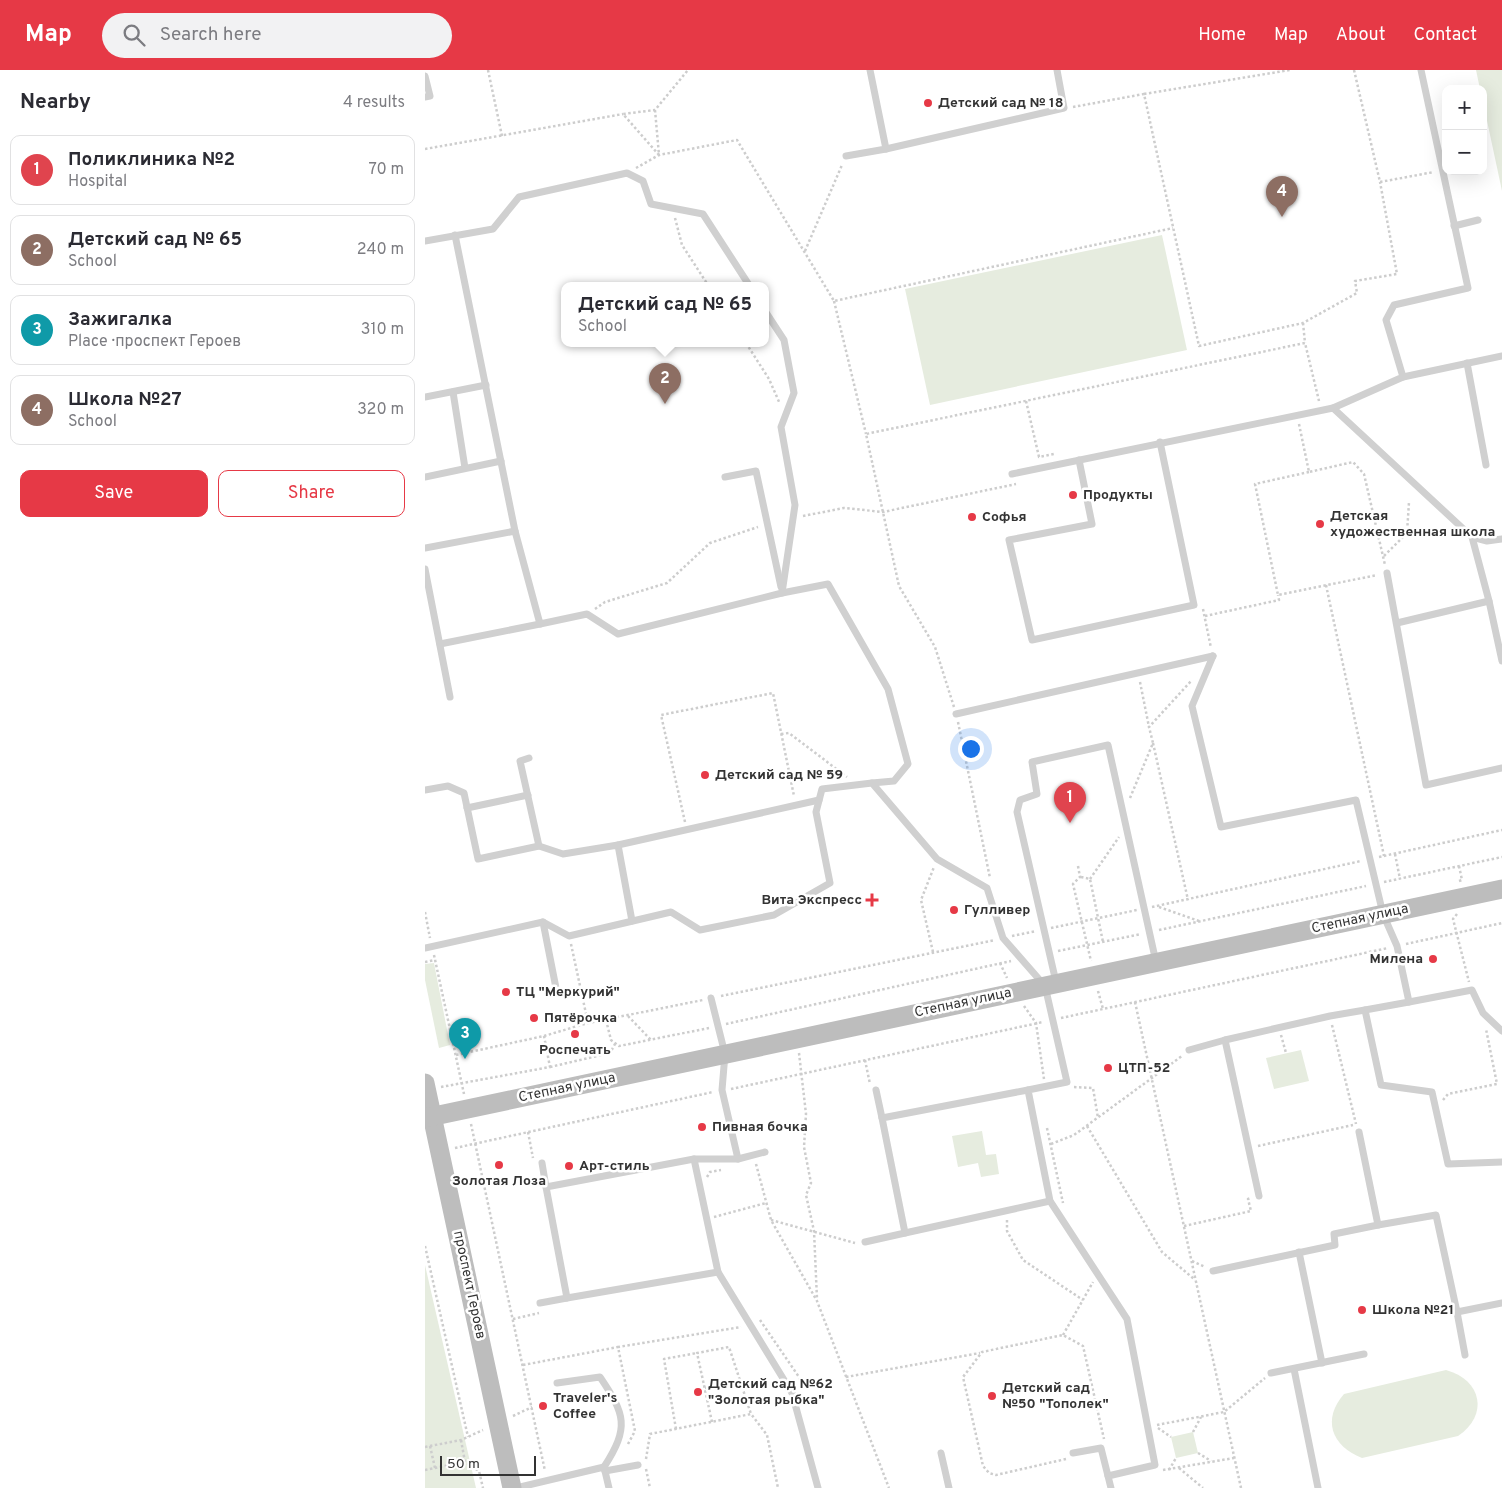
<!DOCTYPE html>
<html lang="en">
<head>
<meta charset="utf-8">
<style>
	body { margin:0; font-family:Overpass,sans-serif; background:#f2f2f3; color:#2b2b33 }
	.controls { position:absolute; right:15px; top:15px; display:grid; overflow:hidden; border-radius:10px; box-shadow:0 5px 20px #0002 }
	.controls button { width:45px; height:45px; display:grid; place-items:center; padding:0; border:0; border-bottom:1px solid #e1e1e2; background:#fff; color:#2b2b33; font:25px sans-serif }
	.scale { position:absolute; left:15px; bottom:12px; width:96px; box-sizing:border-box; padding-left:5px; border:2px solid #333; border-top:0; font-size:14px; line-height:18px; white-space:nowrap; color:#333; -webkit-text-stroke:4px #fff; paint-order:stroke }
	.you { position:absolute; left:545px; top:678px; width:18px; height:18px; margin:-12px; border:4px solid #fff; border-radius:50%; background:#1a73e8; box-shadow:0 0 0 8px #1a73e833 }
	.badge { display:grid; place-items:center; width:32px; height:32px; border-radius:50%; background:#e63946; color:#fff; font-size:16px; font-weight:700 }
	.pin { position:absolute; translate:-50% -41px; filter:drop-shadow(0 1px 2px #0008) }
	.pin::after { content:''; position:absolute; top:26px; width:18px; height:15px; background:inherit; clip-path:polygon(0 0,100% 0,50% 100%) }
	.popup { position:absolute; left:136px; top:212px; width:208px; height:65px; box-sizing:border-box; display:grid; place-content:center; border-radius:10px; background:#fff; filter:drop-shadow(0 1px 4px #0005); font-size:16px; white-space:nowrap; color:#7c7c81 }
	.popup b { font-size:19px; color:#2b2b33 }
	.popup::after { content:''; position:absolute; left:50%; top:100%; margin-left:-10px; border:10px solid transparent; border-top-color:#fff }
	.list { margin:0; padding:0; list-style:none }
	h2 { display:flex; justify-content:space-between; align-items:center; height:65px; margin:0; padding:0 20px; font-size:21px }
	h2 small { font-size:16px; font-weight:400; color:#7c7c81 }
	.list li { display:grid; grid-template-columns:32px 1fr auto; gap:15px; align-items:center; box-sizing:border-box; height:70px; margin:0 10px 10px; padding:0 10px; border:1px solid #e1e1e2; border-radius:10px }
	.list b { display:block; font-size:19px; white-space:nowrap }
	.list p { margin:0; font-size:16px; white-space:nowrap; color:#7c7c81 }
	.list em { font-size:16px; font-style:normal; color:#7c7c81 }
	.actions { display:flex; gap:10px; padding:15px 20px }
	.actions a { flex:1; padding:11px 0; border:1px solid #e63946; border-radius:10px; text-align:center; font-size:18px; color:#e63946 }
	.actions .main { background:#e63946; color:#fff }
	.icon { flex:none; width:28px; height:28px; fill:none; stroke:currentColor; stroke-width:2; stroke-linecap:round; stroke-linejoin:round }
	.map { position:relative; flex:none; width:1077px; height:1418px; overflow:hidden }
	header { display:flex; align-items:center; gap:30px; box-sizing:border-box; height:70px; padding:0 25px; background:#e63946; color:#fff }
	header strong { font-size:24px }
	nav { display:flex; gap:28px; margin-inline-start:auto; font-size:18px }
	.search { width:350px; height:45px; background:#f2f2f3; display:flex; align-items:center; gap:12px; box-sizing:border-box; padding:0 18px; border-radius:28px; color:#7c7c81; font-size:19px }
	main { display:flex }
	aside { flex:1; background:#fff }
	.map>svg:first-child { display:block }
</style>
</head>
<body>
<header>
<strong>Map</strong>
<div class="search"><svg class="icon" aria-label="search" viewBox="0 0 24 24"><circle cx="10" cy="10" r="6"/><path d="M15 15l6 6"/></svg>Search here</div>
<nav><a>Home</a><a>Map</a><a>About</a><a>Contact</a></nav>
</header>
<main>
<aside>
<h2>Nearby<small>4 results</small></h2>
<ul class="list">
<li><span class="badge" style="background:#e0444e">1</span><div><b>Поликлиника №2</b><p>Hospital</p></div><em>70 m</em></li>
<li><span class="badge" style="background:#8d6e63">2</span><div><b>Детский сад № 65</b><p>School</p></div><em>240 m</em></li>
<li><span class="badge" style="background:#0f9aa8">3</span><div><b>Зажигалка</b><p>Place · проспект Героев</p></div><em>310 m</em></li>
<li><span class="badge" style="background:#8d6e63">4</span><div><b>Школа №27</b><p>School</p></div><em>320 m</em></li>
</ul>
<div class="actions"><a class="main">Save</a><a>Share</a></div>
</aside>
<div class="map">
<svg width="1077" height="1418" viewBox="0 0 1077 1418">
	<rect width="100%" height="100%" fill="#fff"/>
	<!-- green -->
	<g fill="#e6ecdf">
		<polygon points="1051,0 1077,0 1077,121 1058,32 1058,19 1055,19"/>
		<polygon points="737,165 762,280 505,335 480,219"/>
		<polygon points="9,893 25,975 14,978 0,910 0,894"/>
		<polygon points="876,980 884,1011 849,1019 841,988"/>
		<polygon points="557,1061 561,1085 571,1084 574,1104 556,1107 553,1093 533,1097 527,1066"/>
		<polygon points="0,1195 51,1418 0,1418"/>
		<path d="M1021 1300C1057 1310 1064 1345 1033 1366L937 1388C906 1376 897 1349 919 1324Z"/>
		<polygon points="768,1362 773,1383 751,1388 746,1367"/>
	</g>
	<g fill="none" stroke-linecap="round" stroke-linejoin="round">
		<!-- path -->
		<g stroke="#cdcdcd" stroke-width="2.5" stroke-dasharray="2.5 2.5" stroke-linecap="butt">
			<polyline points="63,0 77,66"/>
			<polyline points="929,0 955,112 1009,102"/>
			<polyline points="719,24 865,0"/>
			<polyline points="648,37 719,24 774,276 878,253 932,223 930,211 972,204 955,112"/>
			<polyline points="230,40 234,85 198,44 230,40 263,0"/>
			<polyline points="0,79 198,44"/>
			<polyline points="211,98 234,85 312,70 409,231 748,158"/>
			<polyline points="250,148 257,175 283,215"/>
			<polyline points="380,181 417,95"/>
			<polyline points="409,231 441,364"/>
			<polyline points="878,253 880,273"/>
			<polyline points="321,273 344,309 355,334"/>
			<polyline points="601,331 614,387 629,384"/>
			<polyline points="874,354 884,402 928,392 939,404 960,495"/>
			<polyline points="884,402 830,414 853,525 952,505"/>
			<polyline points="378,446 419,438 458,442 591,414"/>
			<polyline points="959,486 982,463 984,432"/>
			<polyline points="901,515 959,786"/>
			<polyline points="170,539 180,532 242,513 285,473 333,457"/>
			<polyline points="778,539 786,578"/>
			<polyline points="780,546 854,530 853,525"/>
			<polyline points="715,612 724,657"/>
			<polyline points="529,637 510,577 474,516 441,364 880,273 894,331"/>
			<polyline points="533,652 565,808"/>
			<polyline points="356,664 364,663 422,707"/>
			<polyline points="728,673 763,830"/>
			<polyline points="705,728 728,673 724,657 767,610"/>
			<polyline points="260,752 236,645 348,623 369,726"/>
			<polyline points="970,784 975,809"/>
			<polyline points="954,787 1077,760"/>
			<polyline points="653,796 655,807 648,814 666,891"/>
			<polyline points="656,807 665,809 678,872"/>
			<polyline points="665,809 694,767"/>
			<polyline points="1034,811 1037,810 1034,796"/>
			<polyline points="959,812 1077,787"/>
			<polyline points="727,837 936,791"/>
			<polyline points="734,837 774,851"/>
			<polyline points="0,842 5,868"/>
			<polyline points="1032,844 1028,849 1044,912"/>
			<polyline points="626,858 712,840"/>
			<polyline points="734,860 941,816"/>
			<polyline points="587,866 611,861"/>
			<polyline points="146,874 163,953"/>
			<polyline points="981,874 1077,853"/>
			<polyline points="633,881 716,864"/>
			<polyline points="508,882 496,830 509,797"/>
			<polyline points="9,885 39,1024"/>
			<polyline points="0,892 10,890"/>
			<polyline points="575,893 582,908"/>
			<polyline points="673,921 678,939"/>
			<polyline points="296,926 570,870"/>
			<polyline points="710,932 816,1418"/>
			<polyline points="599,936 611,953 619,1009"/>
			<polyline points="203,946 226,970"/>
			<polyline points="636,948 963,878"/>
			<polyline points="181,950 186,970 194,976 284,958"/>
			<polyline points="301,954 586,891"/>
			<polyline points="907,955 931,1054"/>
			<polyline points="856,965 861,983"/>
			<polyline points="374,983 381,1044 379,1077 386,1113 381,1125 389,1161 392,1229"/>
			<polyline points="31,985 119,966 163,953 278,930"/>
			<polyline points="440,990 445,1014"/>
			<polyline points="125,997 185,983 190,974"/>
			<polyline points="16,1017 125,997 119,966"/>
			<polyline points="649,1017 668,1018 673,1048"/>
			<polyline points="306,1019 618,952"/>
			<polyline points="1018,1030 1023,1024 1072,1014 1061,959"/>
			<polyline points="46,1054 120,1401"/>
			<polyline points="662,1056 737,1182 769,1209"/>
			<polyline points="622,1058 638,1133"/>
			<polyline points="103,1062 108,1088"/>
			<polyline points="626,1074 649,1065 757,986"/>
			<polyline points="833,1076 928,1055"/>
			<polyline points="30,1078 288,1022"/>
			<polyline points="331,1094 346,1150 392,1231 464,1418"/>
			<polyline points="282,1107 285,1102 296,1100"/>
			<polyline points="289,1147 341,1133"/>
			<polyline points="346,1150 430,1173"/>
			<polyline points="582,1150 582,1161 598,1190 658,1230"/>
			<polyline points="759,1156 826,1141 823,1129 826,1128"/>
			<polyline points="0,1176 43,1367"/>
			<polyline points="767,1191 780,1197"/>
			<polyline points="88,1249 114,1243"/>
			<polyline points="335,1250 374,1307 377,1319"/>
			<polyline points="638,1265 668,1212"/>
			<polyline points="98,1295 193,1277"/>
			<polyline points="421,1307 555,1283"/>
			<polyline points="280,1318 315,1311"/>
			<polyline points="88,1346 107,1337"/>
			<polyline points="287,1352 272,1283 304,1277 326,1344"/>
			<polyline points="732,1355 799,1342 840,1308"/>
			<polyline points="733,1358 746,1367"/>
			<polyline points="251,1359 239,1289 272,1283"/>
			<polyline points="768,1362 776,1347"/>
			<polyline points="36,1370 40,1392 54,1401 58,1418"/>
			<polyline points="203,1374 210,1361 193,1277 316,1257"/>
			<polyline points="5,1376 10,1398"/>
			<polyline points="0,1377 36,1370 58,1360"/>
			<polyline points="773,1383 786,1391"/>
			<polyline points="221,1389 225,1364 326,1344 342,1365 353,1418"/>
			<polyline points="641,1389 571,1405 564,1403 558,1396 538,1307 557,1282 638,1265 658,1276 679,1369"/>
			<polyline points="754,1398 778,1418"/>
			<polyline points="221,1399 225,1418"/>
			<polyline points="0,1400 40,1392"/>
			<polyline points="738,1400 809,1388"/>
			<polyline points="744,1400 751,1388"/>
		</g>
		<!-- lane -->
		<g stroke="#d0d0d0" stroke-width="7">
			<polyline points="445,0 461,79 639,38 632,0"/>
			<polyline points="0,6 5,26 0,27"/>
			<polyline points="421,86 461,79"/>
			<polyline points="1029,156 1053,150"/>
			<polyline points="30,165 90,461"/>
			<polyline points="0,171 68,159 94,127 202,103 218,111 226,134 278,144 324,215"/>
			<polyline points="340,241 359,270 369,323 356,357 370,435 357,523"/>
			<polyline points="1042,293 1061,395"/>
			<polyline points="978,307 1077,286"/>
			<polyline points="28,322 40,398"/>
			<polyline points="0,327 61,315"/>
			<polyline points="908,338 978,307 961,250 969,235 1043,218 996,0"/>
			<polyline points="654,390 667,454 584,470 607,570 769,535 735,372"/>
			<polyline points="587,404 908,338 1047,467 1062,471 1077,469"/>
			<polyline points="0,407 76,391"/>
			<polyline points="300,407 331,401 356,517"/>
			<polyline points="1047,467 1064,531 1077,591"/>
			<polyline points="0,478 90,461 115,554 162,544 193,564 357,523 403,514 463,619 483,694 469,711 447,713"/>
			<polyline points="0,499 25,627"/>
			<polyline points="962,503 1001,715 1077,698"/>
			<polyline points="972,553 1064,531"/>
			<polyline points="15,574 115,554"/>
			<polyline points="788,586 767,636 796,757 931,730 958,844 972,876 984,932 940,940 956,1015 1007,1022 1023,1094 1077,1092"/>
			<polyline points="531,644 788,586"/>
			<polyline points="104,688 95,691 114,776 138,784 193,775 207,851"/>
			<polyline points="0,720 23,716 39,723 53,789 114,776"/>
			<polyline points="42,738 103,725"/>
			<polyline points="193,775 394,730"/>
			<polyline points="118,852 131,918"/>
			<polyline points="0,878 118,852 144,866 246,842 275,860 349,845 405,813 391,742 397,719 447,713 512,789 562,818 578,868 620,916 642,1012 603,1020 625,1131 702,1249 730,1395 683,1406 686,1418"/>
			<polyline points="631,912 592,742 595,730 612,724 607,692 683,675 731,892"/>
			<polyline points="286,928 300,984 297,1020 313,1089 269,1089 293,1202 367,1323 393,1418"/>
			<polyline points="984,932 1047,920 1058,943 1077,961"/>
			<polyline points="764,980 800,970"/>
			<polyline points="451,1020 457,1048"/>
			<polyline points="603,1020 457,1048 480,1163 625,1131"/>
			<polyline points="934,1062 953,1155 1011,1145 1032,1242 1077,1233"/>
			<polyline points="269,1089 121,1117 142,1228 293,1202"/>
			<polyline points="313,1089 340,1082"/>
			<polyline points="117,1093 121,1117"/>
			<polyline points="834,1126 800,970 905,946 940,940"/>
			<polyline points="440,1172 480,1163"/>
			<polyline points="874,1182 897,1293"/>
			<polyline points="788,1201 910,1175 909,1164 953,1155"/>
			<polyline points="115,1233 142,1228"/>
			<polyline points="1032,1242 1040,1285"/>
			<polyline points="869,1299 893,1418"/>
			<polyline points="846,1303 939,1284"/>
			<path d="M132 1313 175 1307C200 1344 205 1357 179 1397"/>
			<polyline points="516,1383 524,1418"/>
			<polyline points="648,1383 676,1378 683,1406"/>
			<polyline points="180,1401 213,1395"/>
			<polyline points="91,1418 179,1397 184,1418"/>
		</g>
		<!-- secondary -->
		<g stroke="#bdbdbd" stroke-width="19">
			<polyline points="0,1013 87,1418"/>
			<polyline points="0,1048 1077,819"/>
		</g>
	</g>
	<!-- markers -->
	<g fill="#e63946" stroke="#fff" stroke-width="2">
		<circle cx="503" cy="33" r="5"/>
		<circle cx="648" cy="425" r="5"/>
		<circle cx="547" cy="447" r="5"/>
		<circle cx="895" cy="454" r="5"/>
		<circle cx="280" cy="705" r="5"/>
		<path d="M444.5 822.5h5v5h5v5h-5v5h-5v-5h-5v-5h5z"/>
		<circle cx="529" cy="840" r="5"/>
		<circle cx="1008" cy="889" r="5"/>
		<circle cx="81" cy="922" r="5"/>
		<circle cx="109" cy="948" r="5"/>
		<circle cx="150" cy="964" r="5"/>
		<circle cx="683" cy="998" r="5"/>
		<circle cx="277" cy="1057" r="5"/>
		<circle cx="74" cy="1095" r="5"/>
		<circle cx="144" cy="1096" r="5"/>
		<circle cx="937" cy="1240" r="5"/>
		<circle cx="273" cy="1322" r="5"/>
		<circle cx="567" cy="1326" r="5"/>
		<circle cx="118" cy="1336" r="5"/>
	</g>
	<g text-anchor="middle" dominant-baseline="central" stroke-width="5" stroke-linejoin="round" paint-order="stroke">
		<!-- poi labels -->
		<g font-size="14" font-weight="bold" fill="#333" stroke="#fff" text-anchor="start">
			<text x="513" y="33">Детский сад № 18</text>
			<text x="658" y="425">Продукты</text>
			<text x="905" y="446">Детская<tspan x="905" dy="16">художественная школа</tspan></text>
			<text x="557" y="447">Софья</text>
			<text x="290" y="705">Детский сад № 59</text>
			<text x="437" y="830" text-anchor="end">Вита Экспресс</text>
			<text x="539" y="840">Гулливер</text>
			<text x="998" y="889" text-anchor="end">Милена</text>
			<text x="91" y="922">ТЦ "Меркурий"</text>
			<text x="119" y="948">Пятёрочка</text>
			<text x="150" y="980" text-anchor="middle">Роспечать</text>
			<text x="693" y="998">ЦТП-52</text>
			<text x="287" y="1057">Пивная бочка</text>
			<text x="154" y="1096">Арт-стиль</text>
			<text x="74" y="1111" text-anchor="middle">Золотая Лоза</text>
			<text x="947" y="1240">Школа №21</text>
			<text x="283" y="1314">Детский сад №62<tspan x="283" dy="16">"Золотая рыбка"</tspan></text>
			<text x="577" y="1318">Детский сад<tspan x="577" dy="16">№50 "Тополек"</tspan></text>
			<text x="128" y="1328">Traveler's<tspan x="128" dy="16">Coffee</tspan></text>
		</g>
		<!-- street labels -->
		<g font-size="14" fill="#333" stroke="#fff">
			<text transform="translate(935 849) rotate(-12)">Степная улица</text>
			<text transform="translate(538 933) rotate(-12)">Степная улица</text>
			<text transform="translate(142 1018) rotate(-12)">Степная улица</text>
			<text transform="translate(44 1215) rotate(78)">проспект Героев</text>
		</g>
	</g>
</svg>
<div class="controls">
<button>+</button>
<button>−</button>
</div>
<div class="scale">50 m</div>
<div class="you"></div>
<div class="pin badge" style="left:645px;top:753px;background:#e0444e">1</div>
<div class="pin badge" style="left:240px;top:334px;background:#8d6e63">2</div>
<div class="popup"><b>Детский сад № 65</b>School</div>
<div class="pin badge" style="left:40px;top:989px;background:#0f9aa8">3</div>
<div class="pin badge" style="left:857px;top:147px;background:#8d6e63">4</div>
</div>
</main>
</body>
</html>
